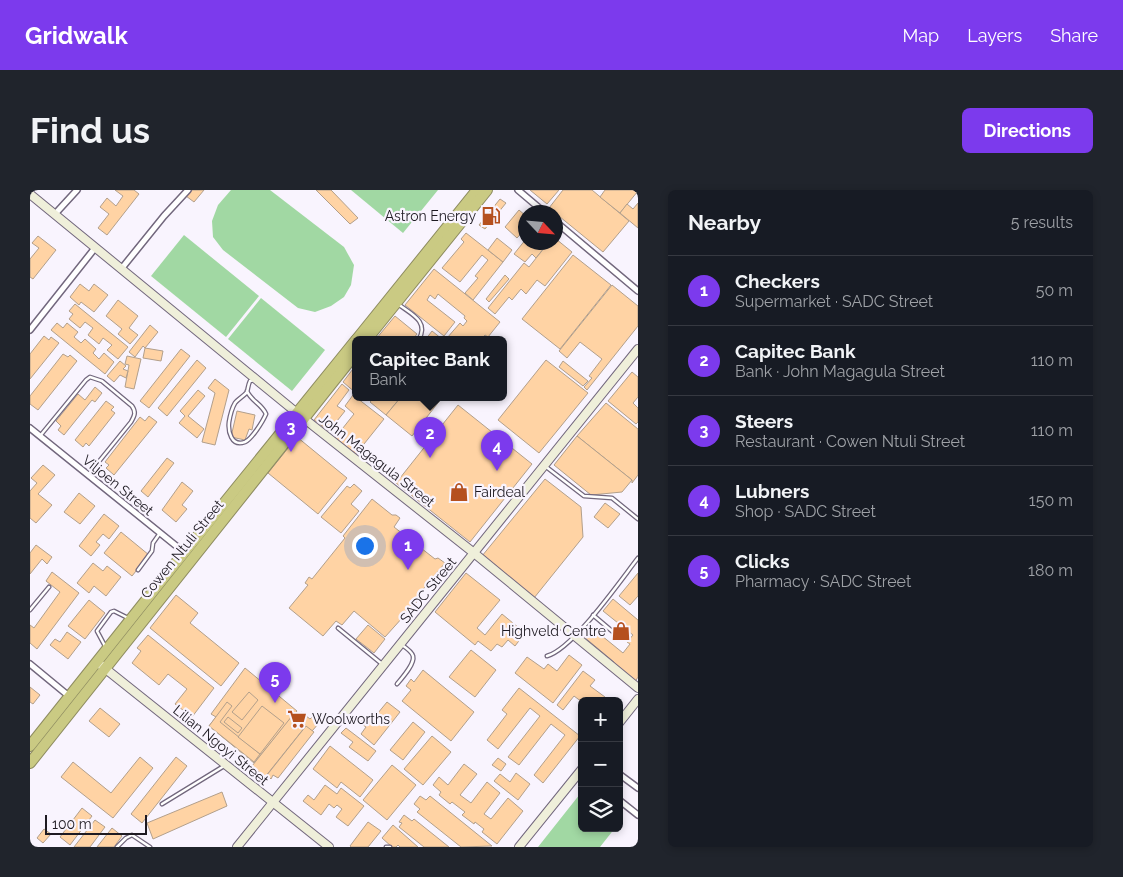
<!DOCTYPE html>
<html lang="en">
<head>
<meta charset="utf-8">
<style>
	body { margin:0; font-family:Raleway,sans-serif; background:#20242c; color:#f1f3f6 }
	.controls { position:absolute; right:15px; bottom:15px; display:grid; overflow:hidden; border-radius:8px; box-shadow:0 2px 8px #0003 }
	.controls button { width:45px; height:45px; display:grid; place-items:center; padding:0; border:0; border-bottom:1px solid #363941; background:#171b24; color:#f1f3f6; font:25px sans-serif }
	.compass { position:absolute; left:488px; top:15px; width:45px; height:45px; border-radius:50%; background:#171b24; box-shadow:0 2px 8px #0003; rotate:116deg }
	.scale { position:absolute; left:15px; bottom:12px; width:102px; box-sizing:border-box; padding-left:5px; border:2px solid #1e1a22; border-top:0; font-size:14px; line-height:18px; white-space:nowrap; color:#1e1a22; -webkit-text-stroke:4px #f9f4fe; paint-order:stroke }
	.you { position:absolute; left:334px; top:355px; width:18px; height:18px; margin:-12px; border:4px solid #fff; border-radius:50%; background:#1a73e8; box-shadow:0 0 0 8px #1a73e833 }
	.badge { display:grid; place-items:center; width:32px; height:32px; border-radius:50%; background:#7c3aed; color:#fff; font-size:16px; font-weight:700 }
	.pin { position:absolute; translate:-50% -41px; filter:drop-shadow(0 1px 2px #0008) }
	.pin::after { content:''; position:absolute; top:26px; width:18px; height:15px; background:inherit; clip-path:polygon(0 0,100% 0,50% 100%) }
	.popup { position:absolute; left:322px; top:146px; width:155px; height:65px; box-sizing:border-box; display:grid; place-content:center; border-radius:8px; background:#171b24; filter:drop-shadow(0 1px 4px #0005); font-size:16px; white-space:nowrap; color:#9ea1a6 }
	.popup b { font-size:19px; color:#f1f3f6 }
	.popup::after { content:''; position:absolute; left:50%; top:100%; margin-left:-10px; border:10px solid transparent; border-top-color:#171b24 }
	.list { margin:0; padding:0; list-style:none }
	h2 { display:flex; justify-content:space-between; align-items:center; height:65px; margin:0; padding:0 20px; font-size:21px }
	h2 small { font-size:16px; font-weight:400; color:#9ea1a6 }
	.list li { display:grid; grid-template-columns:32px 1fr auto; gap:15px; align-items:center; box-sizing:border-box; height:70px; padding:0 20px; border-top:1px solid #363941 }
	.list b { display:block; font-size:19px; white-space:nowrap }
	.list p { margin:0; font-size:16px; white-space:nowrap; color:#9ea1a6 }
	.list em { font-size:16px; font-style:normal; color:#9ea1a6 }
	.icon { flex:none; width:28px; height:28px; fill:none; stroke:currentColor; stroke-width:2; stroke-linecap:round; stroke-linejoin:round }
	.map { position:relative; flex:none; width:608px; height:657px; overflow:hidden; border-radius:8px }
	header { display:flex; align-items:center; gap:30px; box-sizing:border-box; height:70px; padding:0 25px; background:#7c3aed; color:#fff }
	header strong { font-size:24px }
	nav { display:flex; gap:28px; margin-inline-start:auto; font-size:18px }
	.intro { display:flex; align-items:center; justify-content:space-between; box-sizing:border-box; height:120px; padding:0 30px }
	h1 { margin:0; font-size:35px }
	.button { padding:12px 22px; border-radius:8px; background:#7c3aed; color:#fff; font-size:18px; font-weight:700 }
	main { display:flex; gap:30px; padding:0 30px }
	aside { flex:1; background:#171b24; border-radius:8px; box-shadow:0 2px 8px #0003 }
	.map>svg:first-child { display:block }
</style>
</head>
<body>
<header>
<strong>Gridwalk</strong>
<nav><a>Map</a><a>Layers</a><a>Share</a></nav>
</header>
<div class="intro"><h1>Find us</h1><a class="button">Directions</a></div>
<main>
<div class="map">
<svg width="608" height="657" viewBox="0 0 608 657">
	<rect width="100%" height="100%" fill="#f9f4fe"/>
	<!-- green -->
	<g fill="#a1d8a3">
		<polygon points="201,0 240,0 314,57 324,75 321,95 314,107 301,116 285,122 268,118 193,60 183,47 182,31 188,15"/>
		<polygon points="321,0 408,0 373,43"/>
		<polygon points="154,45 229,106 196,147 121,86"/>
		<polygon points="231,108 295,160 262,201 198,149"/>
		<polygon points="550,604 552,605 552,638 585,638 570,657 508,657"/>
	</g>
	<!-- building -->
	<g fill="#ffd3a4" stroke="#b29f8b">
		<polygon points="85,0 104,0 109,4 77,45 68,38 79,24 70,17 77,8 86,16 93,6"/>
		<polygon points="161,0 174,0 164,12 156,6"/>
		<polygon points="286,0 301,0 328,28 320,34"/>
		<polygon points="500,0 529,0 517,14"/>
		<polygon points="533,0 562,0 599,31 573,62 519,18"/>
		<polygon points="575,0 608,0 608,1 590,23 570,7"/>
		<polygon points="470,9 476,13 455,39 449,35"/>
		<polygon points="608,13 608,38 590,23 597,14 603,19"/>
		<polygon points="489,20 496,26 496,38 487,48 475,37"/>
		<polygon points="436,43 473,72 443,110 435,103 448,88 445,86 458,70 452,65 430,92 412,78 434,52 431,49"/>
		<polygon points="8,46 26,60 3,89 0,87 0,69 9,58 2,53"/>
		<polygon points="467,48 482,60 473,72 458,60"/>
		<polygon points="496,49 496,52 511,52 509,54 514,58 506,68 502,64 495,72 484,64"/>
		<polygon points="526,49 542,62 515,96 507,90 496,104 491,99 482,110 479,107 465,124 458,118 494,73 499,77 519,52 526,52"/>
		<polygon points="543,65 581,95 530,159 492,129"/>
		<polygon points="404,79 470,132 458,147 455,145 451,149 417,148 430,133 433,136 437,131 434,128 435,126 408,104 405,109 400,105 397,110 425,132 414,146 375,115"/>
		<polygon points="475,85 479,89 459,112 456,109"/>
		<polygon points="50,94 59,101 64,94 78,105 64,122 51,112 49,115 40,107"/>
		<polygon points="582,95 608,116 608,136 557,200 554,197 562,188 559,186 572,169 550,152 537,168 529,161"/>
		<polygon points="88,110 108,126 99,138 108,145 100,154 88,144 92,139 76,126"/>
		<polygon points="45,114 98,157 88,169 77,160 82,155 73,148 69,154 58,145 63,138 55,132 50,138 39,129 43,124 39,121"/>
		<polygon points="365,126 387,144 383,149 346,149"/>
		<polygon points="27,133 33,138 37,133 48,142 44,147 51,153 55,149 66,159 63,163 69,169 74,163 84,172 75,184 21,140"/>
		<polygon points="120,135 128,142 115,158 113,156 105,167 99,162"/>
		<polygon points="402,141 412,149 396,149"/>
		<polygon points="14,146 19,150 21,147 29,153 0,189 0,164"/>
		<polygon points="115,158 133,161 131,171 113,168"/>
		<polygon points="151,159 160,166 119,218 110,211"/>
		<polygon points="33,164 38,167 40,165 47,171 8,220 0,214 0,206"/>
		<polygon points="97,166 111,169 104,199 95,197 99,175 95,174"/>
		<polygon points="167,170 176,178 137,226 128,218"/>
		<polygon points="516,170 558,203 509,263 468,230"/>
		<polygon points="90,171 96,176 93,179 98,181 96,188 90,185 84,192 77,186"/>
		<polygon points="533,171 558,191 553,196 529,177"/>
		<polygon points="326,175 326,203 313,192"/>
		<polygon points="602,182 608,187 608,207 603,213 608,218 608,232 606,234 578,211"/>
		<polygon points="185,189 199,200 185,255 172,252 185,203 178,198"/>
		<polygon points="312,194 319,200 307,216 315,221 299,241 284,230"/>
		<polygon points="65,197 72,203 65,212 62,210 34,245 28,240 31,236 26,231 48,204 55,210"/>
		<polygon points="168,200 175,206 158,226 174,239 167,248 149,233 155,226 150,221"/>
		<polygon points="323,205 354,229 326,264 305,248 324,224 315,216"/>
		<polygon points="345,207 371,207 356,225 340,212"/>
		<polygon points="371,207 378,207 382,210 384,207 409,207 411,209 382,246 356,225"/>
		<polygon points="76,211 84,217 81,220 85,223 59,256 56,253 53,257 45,250"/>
		<polygon points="576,213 608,239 608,285 602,293 602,290 547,246"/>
		<polygon points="428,215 502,274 440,352 366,293"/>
		<polygon points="207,221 225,225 222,240 219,239 215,250 201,247"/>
		<polygon points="119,226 127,232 84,285 76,278 79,275 75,272 110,227 115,231"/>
		<polygon points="547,246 602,290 592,302 561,305 524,275"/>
		<polygon points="267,247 317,288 288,324 238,283"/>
		<polygon points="137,268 144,273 118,307 111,301"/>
		<polygon points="13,275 25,285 8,304 22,315 6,333 0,328 0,301 7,293 1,288"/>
		<polygon points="515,289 551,317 553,347 504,408 452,366"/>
		<polygon points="152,292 163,301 152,315 157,319 146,332 132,320"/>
		<polygon points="324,294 332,301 321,314 329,321 311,343 291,327 317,296 320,298"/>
		<polygon points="49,303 65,316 50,334 34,322"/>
		<polygon points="342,309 362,325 366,325 370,328 364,337 405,369 408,368 415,373 390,403 391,407 355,447 324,421 312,435 306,431 293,446 259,418 278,395 275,393 279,387 282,389 315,348 313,346"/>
		<polygon points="575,313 590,324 578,338 564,327"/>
		<polygon points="74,324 89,336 79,349 73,344 66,352 70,355 61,366 49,356"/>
		<polygon points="91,342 119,365 102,386 74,363"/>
		<polygon points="6,355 22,367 17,374 12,369 0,384 0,363"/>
		<polygon points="63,373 73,381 77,376 91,387 76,406 64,396 59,403 47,393"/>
		<polygon points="22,382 49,403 7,459 0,453 0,435 4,438 30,402 16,391"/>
		<polygon points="436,383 470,410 447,438 455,445 472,424 495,443 485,456 478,450 472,457 467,454 461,461 448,451 445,455 405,422"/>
		<polygon points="608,383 608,406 600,415 589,406"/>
		<polygon points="146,405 168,423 160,433 209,473 191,496 120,438"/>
		<polygon points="583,409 608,430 608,487 605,492 583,474 584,472 553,446 561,437 593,463 600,454 597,452 603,445 573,421"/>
		<polygon points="59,410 75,423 55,449 38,436"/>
		<polygon points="338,435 355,449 344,463 326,449"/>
		<polygon points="37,442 51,452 38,469 20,455 25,449 30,452"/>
		<polygon points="118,445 184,498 162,527 145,514 157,499 138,484 129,495 102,473 111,461 107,458"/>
		<polygon points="441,460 466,480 445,507 419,487"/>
		<polygon points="539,465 552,475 523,513 485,483 497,467 514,479 518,474 527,481"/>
		<polygon points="215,478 267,521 224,573 179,536 186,527 181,524"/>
		<polygon points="393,480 444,522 421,551 372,511 381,500 376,496 381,489 384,492"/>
		<polygon points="553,481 565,490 560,496 575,507 572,511 552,511 552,512 544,506 533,520 527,515"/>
		<polygon points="0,497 10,505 3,514 0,512"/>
		<polygon points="489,498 550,546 513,593 504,585 535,545 521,534 489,575 478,567 510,526 500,518 468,559 457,550 477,524 472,520"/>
		<polygon points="219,502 228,510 212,530 202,522"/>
		<polygon points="197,512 202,516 190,532 230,564 224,572 179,536"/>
		<polygon points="357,512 370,522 344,555 331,544 336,537 330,533 337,524 343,529"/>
		<polygon points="232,516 254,533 230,564 208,547"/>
		<polygon points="70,518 90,534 79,547 59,531"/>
		<polygon points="271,522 280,529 283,526 290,532 282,541 265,529"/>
		<polygon points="262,526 275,537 235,587 222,576"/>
		<polygon points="198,527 212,538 208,543 194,532"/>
		<polygon points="383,532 395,542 373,570 360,560"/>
		<polygon points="276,536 284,542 248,588 243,585 241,589 237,585"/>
		<polygon points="316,538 346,561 338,571 319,557 323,552 311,543"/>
		<polygon points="402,546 421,562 393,595 374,579"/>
		<polygon points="300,556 343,590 330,607 311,592 307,598 283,579"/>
		<polygon points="110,567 123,578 83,628 31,587 43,572 81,603"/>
		<polygon points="146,567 157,576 112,633 101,624"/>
		<polygon points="468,568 476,574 471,581 462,575"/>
		<polygon points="434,574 447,584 430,605 441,613 457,592 470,603 454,624 461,629 478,608 493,621 467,654 452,642 454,639 445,632 444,634 432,625 435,622 422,612 420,614 409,605 411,602 403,595 409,587 418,595"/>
		<polygon points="362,575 386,595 357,630 333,610"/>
		<polygon points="486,583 500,594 488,610 464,591 470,584 480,592"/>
		<polygon points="295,595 307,604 311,598 334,616 318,636 306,627 312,619 307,615 304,618 299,614 291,625 273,611 278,605 284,610"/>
		<polygon points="192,602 197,616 123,649 117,633"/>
		<polygon points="390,606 396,610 400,606 462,656 431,657 387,622 390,619 384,614"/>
		<polygon points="52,618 62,626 40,655 30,647"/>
		<polygon points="374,625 382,631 384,629 419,657 394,657 369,637 372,633 369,632"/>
		<polygon points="65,630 75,637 60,657 44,657"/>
		<polygon points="338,632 351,641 338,657 321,657 320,656"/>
		<polygon points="363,635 388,657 370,657 368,655 366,657 362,657 352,648"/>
		<polygon points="82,638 92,646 84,657 67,657"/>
		<polygon points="14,639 21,644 13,653 7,648"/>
	</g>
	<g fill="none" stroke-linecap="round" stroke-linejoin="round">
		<!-- lane casing -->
		<g stroke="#72677d" stroke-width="5">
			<g id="lane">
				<path d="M368 114C381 124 399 131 389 149"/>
				<path d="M217 201C221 211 232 214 236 224 233 231 222 249 215 252 201 257 198 241 199 232 200 226 202 218 205 213 208 209 214 206 217 202 218 199 218 195 220 191L224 190"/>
				<path d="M10 246 56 190 60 187 72 191 102 216C106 222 105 225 101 232L58 285"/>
				<polyline points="515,276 554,306 582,308 608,329"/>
				<polyline points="108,380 122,361 123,353 130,343"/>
				<polyline points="0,420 19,397"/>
				<polyline points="563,425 589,447"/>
				<polyline points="308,438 352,474"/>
				<polyline points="75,456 67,441 81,422 84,421 98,428"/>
				<path d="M517 466C543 459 590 391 608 368"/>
				<path d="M367 494C372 488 385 474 383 466 382 462 375 457 372 455"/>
				<polyline points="132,614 194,576"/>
				<polyline points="87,657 96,648 102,645 120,657"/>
				<polyline points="356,657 360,657"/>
			</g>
		</g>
		<!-- street casing -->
		<g stroke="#72677d" stroke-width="8">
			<g id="street">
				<polyline points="488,0 514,22"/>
				<polyline points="25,24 47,0"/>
				<polyline points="526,32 608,101"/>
				<polyline points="92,78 134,26 158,0"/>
				<polyline points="0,140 65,58"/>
				<polyline points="0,238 155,363"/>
				<polyline points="0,474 40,507"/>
				<polyline points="589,584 608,598"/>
				<polyline points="589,610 608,625"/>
			</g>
		</g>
		<!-- secondary casing -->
		<g stroke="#72677d" stroke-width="10">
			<g id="secondary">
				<polyline points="0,4 267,223 444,363 608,498"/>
				<polyline points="67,472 299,657"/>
				<polyline points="589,533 608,509"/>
				<polyline points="207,657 608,159"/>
				<polyline points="489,657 552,579"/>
			</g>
		</g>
		<!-- highway casing -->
		<g stroke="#8e8c61" stroke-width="12">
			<g id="highway">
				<polyline points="327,149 447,0"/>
				<polyline points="337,149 457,0"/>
				<polyline points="0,556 136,385 326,150"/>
				<polyline points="0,573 326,163"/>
			</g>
		</g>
		<!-- lane -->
		<use href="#lane" stroke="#fff" stroke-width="2.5"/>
		<!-- street -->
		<use href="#street" stroke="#fff" stroke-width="5"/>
		<!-- secondary -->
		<use href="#secondary" stroke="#efefda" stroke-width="8"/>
		<!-- highway -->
		<use href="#highway" stroke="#caca83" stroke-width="10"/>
	</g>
	<!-- icons -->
	<defs>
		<g id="fuel-bare" transform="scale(1.5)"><path d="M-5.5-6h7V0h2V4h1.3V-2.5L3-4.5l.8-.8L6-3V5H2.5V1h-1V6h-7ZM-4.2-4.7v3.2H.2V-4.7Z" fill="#b5501f" stroke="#f9f4fe" stroke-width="2.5" paint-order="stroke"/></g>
		<g id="shop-bare" transform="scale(1.5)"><path d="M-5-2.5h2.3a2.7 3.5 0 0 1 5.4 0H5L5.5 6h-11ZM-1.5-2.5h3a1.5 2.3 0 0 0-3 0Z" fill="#b5501f" stroke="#f9f4fe" stroke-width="2.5" paint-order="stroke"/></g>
		<g id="supermarket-bare" transform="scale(1.5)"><path d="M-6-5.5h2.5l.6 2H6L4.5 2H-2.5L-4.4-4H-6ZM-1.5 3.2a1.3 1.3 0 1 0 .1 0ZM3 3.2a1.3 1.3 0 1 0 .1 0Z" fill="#b5501f" stroke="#f9f4fe" stroke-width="2.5" paint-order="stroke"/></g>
	</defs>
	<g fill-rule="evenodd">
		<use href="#fuel-bare" x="461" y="26"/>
		<use href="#shop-bare" x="429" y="302"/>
		<use href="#shop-bare" x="591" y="441"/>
		<use href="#supermarket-bare" x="267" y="529"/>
	</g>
	<g text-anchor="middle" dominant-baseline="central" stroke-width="4.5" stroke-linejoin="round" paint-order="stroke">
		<!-- poi labels -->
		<g font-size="14" fill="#1e1a22" stroke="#f9f4fe" text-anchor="end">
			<text x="446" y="26">Astron Energy</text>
			<text x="444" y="302" text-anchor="start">Fairdeal</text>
			<text x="576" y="441">Highveld Centre</text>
			<text x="282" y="529" text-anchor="start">Woolworths</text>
		</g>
		<!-- street labels -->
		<g font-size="14" fill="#1e1a22" stroke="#f9f4fe">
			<text transform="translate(347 270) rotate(38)">John Magagula Street</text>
			<text transform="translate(88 295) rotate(39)">Viljoen Street</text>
			<text transform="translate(152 359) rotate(-51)">Cowen Ntuli Street</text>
			<text transform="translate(398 400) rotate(-51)">SADC Street</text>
			<text transform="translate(191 555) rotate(39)">Lilian Ngoyi Street</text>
		</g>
	</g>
</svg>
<div class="controls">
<button>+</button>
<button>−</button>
<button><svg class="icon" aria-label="layers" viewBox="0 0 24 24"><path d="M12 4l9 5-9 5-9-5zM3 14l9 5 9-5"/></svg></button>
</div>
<svg class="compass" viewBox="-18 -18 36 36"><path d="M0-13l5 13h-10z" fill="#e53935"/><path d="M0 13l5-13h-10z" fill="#9ea1a6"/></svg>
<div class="scale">100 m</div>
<div class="you"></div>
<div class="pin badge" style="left:378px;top:380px">1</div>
<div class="pin badge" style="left:400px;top:268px">2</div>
<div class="popup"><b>Capitec Bank</b>Bank</div>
<div class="pin badge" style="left:261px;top:262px">3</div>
<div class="pin badge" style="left:467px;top:281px">4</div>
<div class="pin badge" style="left:245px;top:513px">5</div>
</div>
<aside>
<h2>Nearby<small>5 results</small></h2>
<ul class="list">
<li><span class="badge">1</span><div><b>Checkers</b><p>Supermarket · SADC Street</p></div><em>50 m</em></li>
<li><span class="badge">2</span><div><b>Capitec Bank</b><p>Bank · John Magagula Street</p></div><em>110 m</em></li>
<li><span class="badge">3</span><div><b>Steers</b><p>Restaurant · Cowen Ntuli Street</p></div><em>110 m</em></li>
<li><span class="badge">4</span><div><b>Lubners</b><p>Shop · SADC Street</p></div><em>150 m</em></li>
<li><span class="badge">5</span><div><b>Clicks</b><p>Pharmacy · SADC Street</p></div><em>180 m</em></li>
</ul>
</aside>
</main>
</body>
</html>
